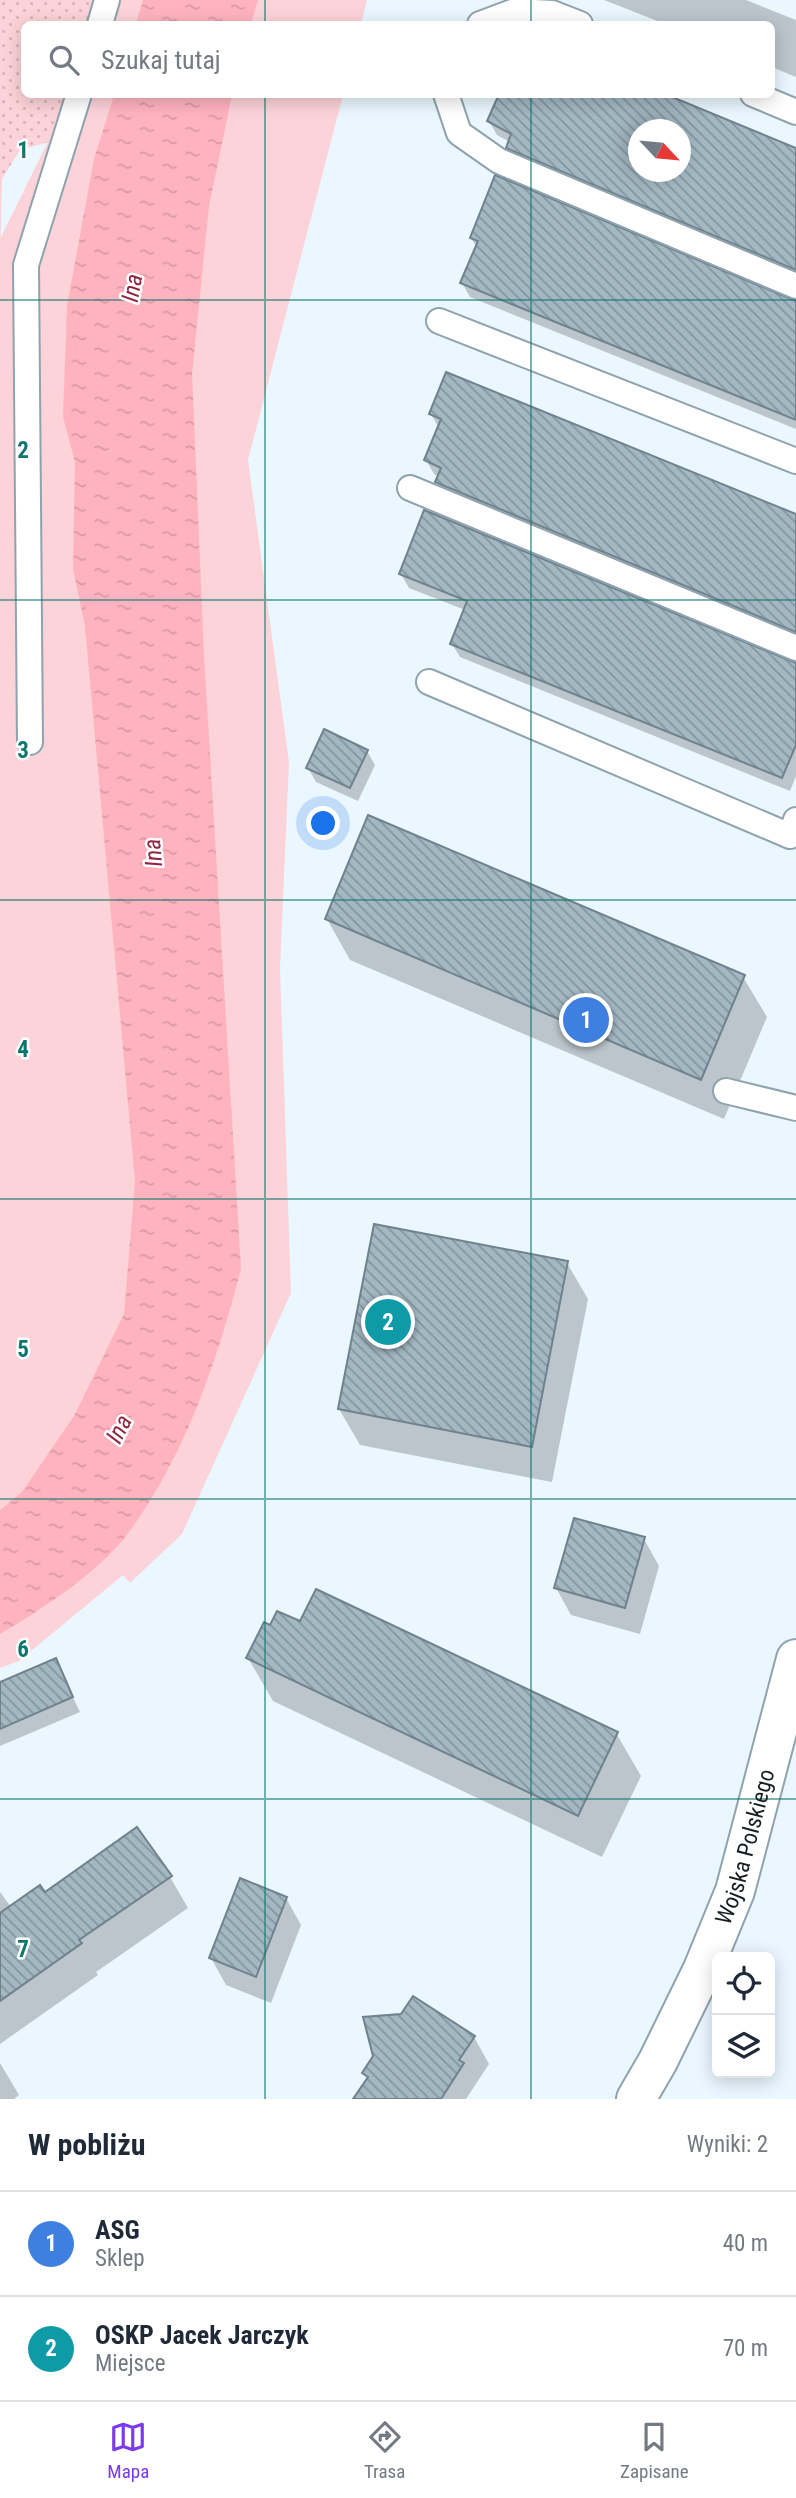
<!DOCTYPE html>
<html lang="pl">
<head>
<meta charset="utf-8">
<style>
	body { margin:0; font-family:"Roboto Condensed",sans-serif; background:#f6f6f7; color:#1f2937 }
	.controls { position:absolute; right:21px; bottom:21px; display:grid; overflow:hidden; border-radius:10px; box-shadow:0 4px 18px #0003 }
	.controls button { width:63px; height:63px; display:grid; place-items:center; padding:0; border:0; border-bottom:2px solid #e0e1e3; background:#fff; color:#1f2937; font:35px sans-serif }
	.compass { position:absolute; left:628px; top:119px; width:63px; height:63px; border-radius:50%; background:#fff; box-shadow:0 4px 18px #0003; rotate:116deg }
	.you { position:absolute; left:324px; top:824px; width:24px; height:24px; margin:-18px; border:5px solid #fff; border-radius:50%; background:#1a73e8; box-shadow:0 0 0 10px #1a73e833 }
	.badge { display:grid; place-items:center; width:46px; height:46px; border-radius:50%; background:#7c3aed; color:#fff; font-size:23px; font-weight:700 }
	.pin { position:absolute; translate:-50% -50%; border:4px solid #fff; box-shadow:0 2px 7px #0006 }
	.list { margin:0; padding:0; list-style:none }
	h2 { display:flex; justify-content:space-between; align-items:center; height:91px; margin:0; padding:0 28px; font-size:30px }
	h2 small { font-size:23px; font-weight:400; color:#747a83 }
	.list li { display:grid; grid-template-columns:46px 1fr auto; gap:21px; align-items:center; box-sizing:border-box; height:105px; padding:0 28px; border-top:2px solid #e0e1e3 }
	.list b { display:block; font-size:26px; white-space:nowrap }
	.list p { margin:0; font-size:23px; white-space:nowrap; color:#747a83 }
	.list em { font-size:23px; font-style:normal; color:#747a83 }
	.icon { flex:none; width:38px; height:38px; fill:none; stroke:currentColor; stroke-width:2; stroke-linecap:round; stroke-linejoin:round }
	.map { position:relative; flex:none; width:796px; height:2099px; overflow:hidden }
	.search { position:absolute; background:#fff; box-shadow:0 4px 18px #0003; left:21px; right:21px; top:21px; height:77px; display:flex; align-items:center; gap:18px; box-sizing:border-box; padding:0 24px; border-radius:10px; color:#747a83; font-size:26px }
	.sheet { height:301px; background:#fff }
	nav { display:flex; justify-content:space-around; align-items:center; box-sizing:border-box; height:98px; border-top:2px solid #e0e1e3; background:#fff; font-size:19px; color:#747a83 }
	nav a { display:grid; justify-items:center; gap:4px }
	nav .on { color:#7c3aed }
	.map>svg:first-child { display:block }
</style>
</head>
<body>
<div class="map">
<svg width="796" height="2099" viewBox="0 0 796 2099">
	<defs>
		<pattern id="grass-dots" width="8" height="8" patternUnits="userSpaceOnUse" patternTransform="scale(1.75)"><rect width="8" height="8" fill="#fcd3d8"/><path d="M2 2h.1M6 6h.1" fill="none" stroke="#d7b5b9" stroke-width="1.8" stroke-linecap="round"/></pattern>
		<pattern id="water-ripples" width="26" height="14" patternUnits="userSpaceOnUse" patternTransform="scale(1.75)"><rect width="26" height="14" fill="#ffb3bf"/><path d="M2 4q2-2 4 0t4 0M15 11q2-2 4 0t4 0" fill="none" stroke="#da9aa4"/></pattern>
		<pattern id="building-back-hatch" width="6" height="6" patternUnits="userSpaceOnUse" patternTransform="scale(1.75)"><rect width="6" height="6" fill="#a3b8c3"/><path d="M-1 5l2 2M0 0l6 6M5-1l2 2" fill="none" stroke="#84959e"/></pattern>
	</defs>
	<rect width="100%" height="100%" fill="#eaf7fe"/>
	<!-- grass -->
	<polygon fill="url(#grass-dots)" points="0,0 93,0 87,24 24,24 24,94 69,95 66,108 49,142 20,150 2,179 0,270 0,1343"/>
	<!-- park -->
	<g fill="#fcd3d8">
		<polygon points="95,0 367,0 361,24 89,24"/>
		<polygon points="71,95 343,95 248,460 289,762 280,968 291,1293 182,1534 130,1583 123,1575 19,1661 0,1668 0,239"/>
	</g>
	<!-- water -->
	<g fill="url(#water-ripples)">
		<polygon points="143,0 258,0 251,24 136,24"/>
		<path d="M114 95H232L209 206 192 374 204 655 241 1269C217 1361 186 1454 129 1532 100 1572 42 1609 0 1634V1510L22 1492 74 1416 124 1314 135 1181 85 626 73 569 75 462 63 417 67 306 94 159Z"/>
	</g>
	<!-- shadow -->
	<g fill="#0003" fill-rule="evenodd">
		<polygon points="604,0 746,0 796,20 796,77 772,67 772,24 665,24"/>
		<path d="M501 94 796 150V279L516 161 508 147 510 142 497 135 489 121ZM638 130H680V172H638Z"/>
		<polygon points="471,238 796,302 796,429 470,297 462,283 477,248"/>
		<polygon points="431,414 796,516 796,643 445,496 437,482 440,477 434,474 426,460 439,428"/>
		<polygon points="401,574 796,667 796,776 790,791 460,657 452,644 465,610 409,588"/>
		<polygon points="367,751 375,765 358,801 316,782 308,768"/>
		<polygon points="327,919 743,977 767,1017 724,1119 350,960"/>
		<polygon points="567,1263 588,1299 552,1482 360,1445 339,1409"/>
		<polygon points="644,1539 659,1566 640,1634 571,1615 556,1588"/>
		<polygon points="301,1624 616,1733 641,1776 602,1857 273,1701 248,1658 271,1628"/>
		<polygon points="55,1660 80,1712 0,1746 0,1684"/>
		<polygon points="136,1829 170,1877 188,1908 96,1972 98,1975 0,2044 0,1892 11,1907 45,1894"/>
		<polygon points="286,1898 301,1925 271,2003 226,1985 211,1958"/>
		<polygon points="474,2037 489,2064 466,2099 356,2099 367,2079 364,2073 375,2057"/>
		<polygon points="0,2063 19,2095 14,2099 0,2099"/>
	</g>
	<!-- building -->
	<g fill="url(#building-back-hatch)" stroke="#6f828d" stroke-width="2" fill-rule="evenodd">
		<path d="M499 94H665L796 148V270L506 148 511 134 487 121ZM639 130H681V172H639Z"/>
		<polygon points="495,175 796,301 796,420 460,283 478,241 470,238"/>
		<polygon points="446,372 796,514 796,632 435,482 441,468 424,460 441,419 429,414"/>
		<polygon points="424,510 796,663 796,745 782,778 450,644 467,601 399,574"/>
		<polygon points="324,729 368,750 350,788 306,768"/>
		<polygon points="368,815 745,975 701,1080 325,919"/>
		<polygon points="374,1224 568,1261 532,1447 338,1409"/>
		<polygon points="574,1518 645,1537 625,1608 554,1588"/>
		<polygon points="316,1589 618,1732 578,1816 246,1658 264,1622 270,1625 277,1611 300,1621"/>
		<polygon points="56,1658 73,1697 0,1729 0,1682"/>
		<polygon points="137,1827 172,1876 79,1940 82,1943 0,2001 0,1913 40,1885 45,1892"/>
		<polygon points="240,1878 287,1897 256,1977 209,1958"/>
		<polygon points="413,1996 475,2036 459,2060 464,2063 441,2099 353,2099 368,2077 362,2073 373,2056 363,2017 401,2014"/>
	</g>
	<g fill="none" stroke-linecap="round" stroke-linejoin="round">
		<!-- lane casing -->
		<g stroke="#8fa3ae" stroke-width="28">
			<g id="lane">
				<polyline points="100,24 107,0"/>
				<polyline points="480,24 515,11 552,13 580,24"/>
				<polyline points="446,94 459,133 499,161 796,286"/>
				<polyline points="753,94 796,112"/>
				<polyline points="439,321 796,461"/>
				<polyline points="410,488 796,648"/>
				<polyline points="429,682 790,836 796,820"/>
				<polyline points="30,742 26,265 79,94"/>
				<polyline points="726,1091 796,1108"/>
			</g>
		</g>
		<!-- secondary casing -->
		<g stroke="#8fa3ae" stroke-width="42">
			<g id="secondary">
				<path id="s1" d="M636 2099 658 2061 703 1969 735 1891 796 1659"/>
			</g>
		</g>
		<!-- lane -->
		<use href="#lane" stroke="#fff" stroke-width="24"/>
		<!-- secondary -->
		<use href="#secondary" stroke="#fff" stroke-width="38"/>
	</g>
	<!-- grid -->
	<path fill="none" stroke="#0f766e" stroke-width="2" stroke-opacity="0.55" d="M265 0V24M531 0V24M265 94V2099M531 94V2099M0 300H796M0 600H796M0 900H796M0 1199H796M0 1499H796M0 1799H796"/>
	<g text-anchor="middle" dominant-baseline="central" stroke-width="5" stroke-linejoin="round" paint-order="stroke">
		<!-- street labels -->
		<g font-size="23" fill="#181f23" stroke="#fff">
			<text stroke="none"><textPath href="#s1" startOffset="276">Wojska Polskiego</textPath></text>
		</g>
		<!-- water labels -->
		<g font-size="24" font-style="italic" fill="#8f2542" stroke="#fff">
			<text transform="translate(132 288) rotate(-80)">Ina</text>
			<text transform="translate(153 853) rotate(-95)">Ina</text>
			<text transform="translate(119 1429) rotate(-63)">Ina</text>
		</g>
	</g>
	<g font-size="23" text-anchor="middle" font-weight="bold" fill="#0f766e" stroke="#fff" stroke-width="5" stroke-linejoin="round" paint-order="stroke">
		<text x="23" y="158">1</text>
		<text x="23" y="458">2</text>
		<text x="23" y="758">3</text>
		<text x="23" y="1057">4</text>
		<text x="23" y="1357">5</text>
		<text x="23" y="1657">6</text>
		<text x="23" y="1957">7</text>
	</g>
</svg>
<div class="controls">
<button><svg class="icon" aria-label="locate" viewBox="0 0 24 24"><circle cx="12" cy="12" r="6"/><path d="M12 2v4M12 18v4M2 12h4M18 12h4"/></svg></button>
<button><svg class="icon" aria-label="layers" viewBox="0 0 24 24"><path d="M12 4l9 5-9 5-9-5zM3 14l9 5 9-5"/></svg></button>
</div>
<svg class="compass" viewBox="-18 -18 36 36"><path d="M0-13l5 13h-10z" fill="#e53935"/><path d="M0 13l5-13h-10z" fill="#747a83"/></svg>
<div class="you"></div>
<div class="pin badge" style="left:586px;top:1020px;background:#3f7fe0">1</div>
<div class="pin badge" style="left:388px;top:1322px;background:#0f9aa8">2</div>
<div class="search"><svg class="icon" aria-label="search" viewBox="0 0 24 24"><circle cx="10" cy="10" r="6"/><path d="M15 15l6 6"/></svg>Szukaj tutaj</div>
</div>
<section class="sheet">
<h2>W pobliżu<small>Wyniki: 2</small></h2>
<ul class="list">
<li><span class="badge" style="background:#3f7fe0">1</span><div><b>ASG</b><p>Sklep</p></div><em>40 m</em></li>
<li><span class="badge" style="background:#0f9aa8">2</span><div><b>OSKP Jacek Jarczyk</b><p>Miejsce</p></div><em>70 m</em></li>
</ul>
</section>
<nav>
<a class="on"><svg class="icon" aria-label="map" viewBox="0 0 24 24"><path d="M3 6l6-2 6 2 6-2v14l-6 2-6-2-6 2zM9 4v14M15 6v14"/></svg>Mapa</a>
<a><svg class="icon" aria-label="directions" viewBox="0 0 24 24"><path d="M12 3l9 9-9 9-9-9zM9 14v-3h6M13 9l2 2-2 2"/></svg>Trasa</a>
<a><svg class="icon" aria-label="saved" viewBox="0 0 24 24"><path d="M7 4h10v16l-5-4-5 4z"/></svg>Zapisane</a>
</nav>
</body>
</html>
